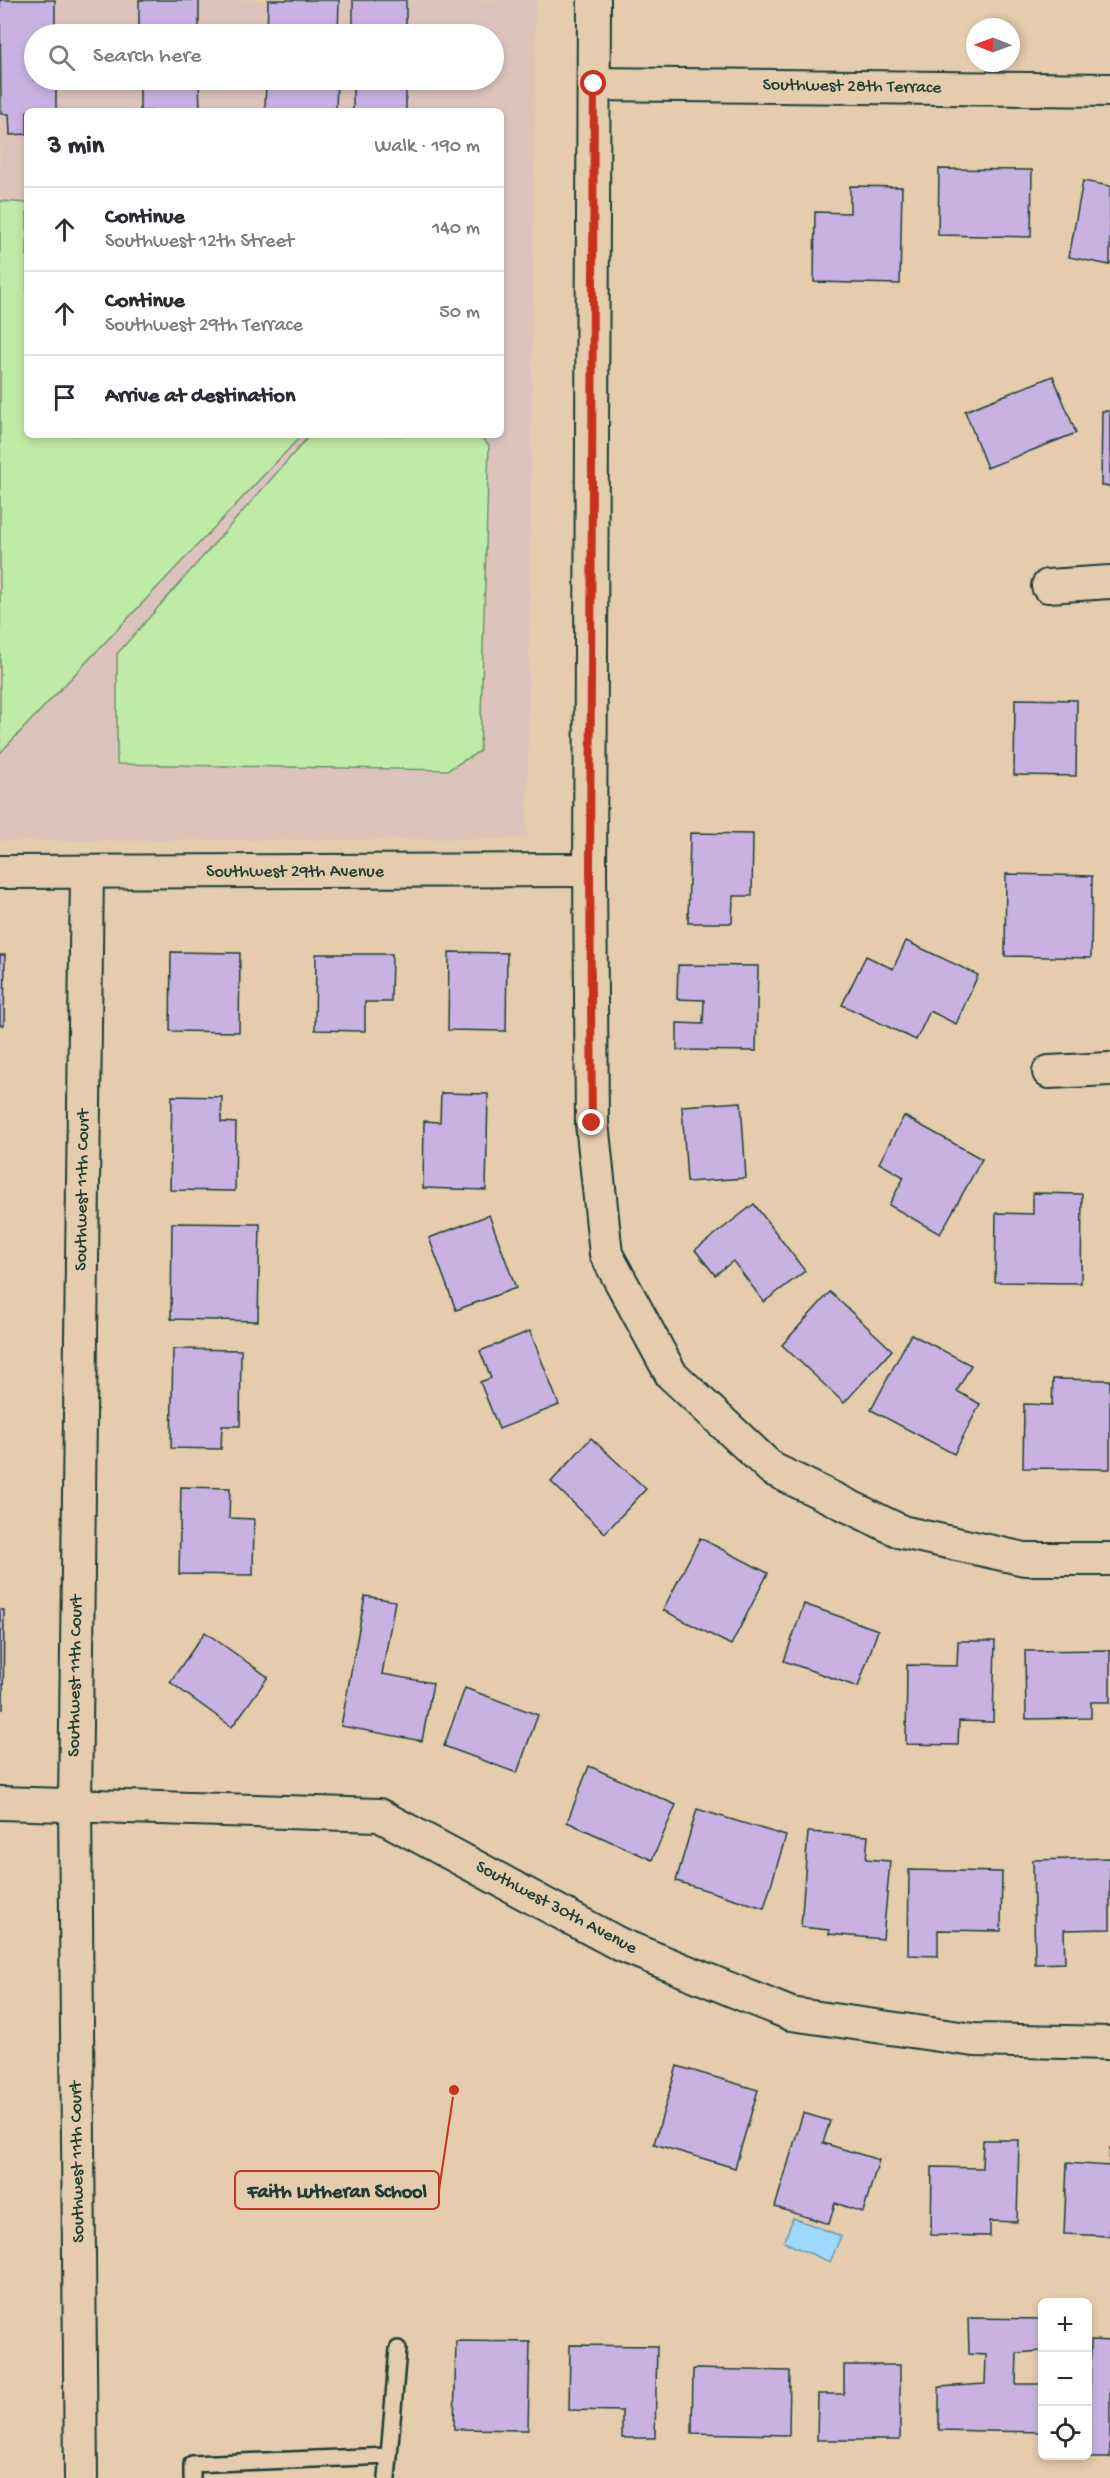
<!DOCTYPE html>
<html lang="en">
<head>
<meta charset="utf-8">
<style>
	body { margin:0; font-family:"Gochi Hand",sans-serif; background:#f2f2f3; color:#2b2b33 }
	.controls { position:absolute; right:18px; bottom:18px; display:grid; overflow:hidden; border-radius:9px; box-shadow:0 3px 9px #0003 }
	.controls button { width:54px; height:54px; display:grid; place-items:center; padding:0; border:0; border-bottom:2px solid #e1e1e2; background:#fff; color:#2b2b33; font:30px sans-serif }
	.compass { position:absolute; left:966px; top:18px; width:54px; height:54px; border-radius:50%; background:#fff; box-shadow:0 3px 9px #0003; rotate:271deg }
	.stop { position:absolute; width:18px; height:18px; margin:-14px; border:4px solid #c8321e; border-radius:50%; background:#fff }
	.stop.end { background:#c8321e; border-color:#fff; box-shadow:0 2px 6px #0008 }
	.list { margin:0; padding:0; list-style:none }
	h2 { display:flex; justify-content:space-between; align-items:center; height:78px; margin:0; padding:0 24px; font-size:26px }
	h2 small { font-size:20px; font-weight:400; color:#7c7c81 }
	.list li { display:grid; grid-template-columns:39px 1fr auto; gap:18px; align-items:center; box-sizing:border-box; height:84px; padding:0 24px; border-top:2px solid #e1e1e2 }
	.list b { display:block; font-size:22px; white-space:nowrap }
	.list p { margin:0; font-size:20px; white-space:nowrap; color:#7c7c81 }
	.list em { font-size:20px; font-style:normal; color:#7c7c81 }
	.icon { flex:none; width:33px; height:33px; fill:none; stroke:currentColor; stroke-width:2; stroke-linecap:round; stroke-linejoin:round }
	.map { position:relative; flex:none; width:1110px; height:2478px; overflow:hidden }
	.search { position:absolute; background:#fff; box-shadow:0 3px 9px #0003; left:24px; top:24px; width:480px; height:66px; display:flex; align-items:center; gap:15px; box-sizing:border-box; padding:0 21px; border-radius:33px; color:#7c7c81; font-size:22px }
	.panel { position:absolute; background:#fff; box-shadow:0 3px 9px #0003; left:24px; top:108px; width:480px; height:330px; border-radius:9px }
	.map>svg:first-child { display:block }
</style>
</head>
<body>
<div class="map">
<svg width="1110" height="2478" viewBox="0 0 1110 2478">
	<rect width="100%" height="100%" fill="#e4ccac"/>
	<filter id="ink" filterUnits="userSpaceOnUse"><feTurbulence type="fractalNoise" baseFrequency=".0167" numOctaves="2"/><feDisplacementMap in="SourceGraphic" scale="12" xChannelSelector="R" yChannelSelector="G"/><feConvolveMatrix kernelMatrix="1 2 1 2 8 2 1 2 1" color-interpolation-filters="sRGB"/></filter>
	<g filter="url(#ink)">
		<!-- built -->
		<path fill="#dcc4bc" fill-rule="evenodd" d="M0 0H536L527 839 0 841ZM34 34H494V80H34ZM27 111H501V435H27Z"/>
		<!-- green -->
		<g fill="#c0eaa7" stroke="#70946e" stroke-width="1.5">
			<polygon points="0,201 27,203 27,435 302,435 0,753"/>
			<polygon points="310,435 478,435 489,445 480,751 448,770 117,764 117,654"/>
		</g>
		<!-- water -->
		<polygon fill="#9edaff" stroke="#6b9bae" stroke-width="1.5" points="793,2218 841,2236 830,2262 784,2242"/>
		<!-- building -->
		<g fill="#c9b2e1" stroke="#1f3d34" stroke-width="1.5">
			<polygon points="0,0 55,0 55,34 34,34 34,80 56,80 56,111 27,111 27,134 10,135 9,114 1,114"/>
			<rect x="139" y="0" width="60" height="34"/>
			<polygon points="268,0 339,0 338,34 267,34"/>
			<rect x="353" y="0" width="53" height="34"/>
			<polygon points="140,80 199,80 200,111 140,111"/>
			<polygon points="266,80 337,80 336,111 265,111"/>
			<rect x="353" y="80" width="53" height="31"/>
			<polygon points="939,169 1032,170 1031,237 938,235"/>
			<polygon points="1083,181 1110,186 1110,265 1069,257"/>
			<polygon points="850,186 902,187 900,284 814,282 815,212 850,213"/>
			<polygon points="1053,376 1076,433 987,468 965,411"/>
			<polygon points="1102,411 1110,411 1110,486 1101,486"/>
			<polygon points="1015,699 1077,700 1076,776 1014,775"/>
			<polygon points="690,833 753,834 752,896 733,896 732,923 688,923"/>
			<polygon points="1006,874 1092,876 1091,958 1005,956"/>
			<polygon points="906,941 978,975 956,1024 930,1011 916,1040 842,1005 866,956 893,969"/>
			<polygon points="171,952 240,953 239,1032 170,1031"/>
			<polygon points="449,952 507,953 506,1031 448,1030"/>
			<polygon points="316,954 392,954 391,1002 365,1002 365,1031 315,1030"/>
			<polygon points="0,955 5,955 4,1025 0,1025"/>
			<polygon points="678,965 758,966 756,1051 677,1050 677,1023 703,1024 704,1000 677,999"/>
			<polygon points="441,1093 488,1094 486,1190 423,1188 424,1121 440,1122"/>
			<polygon points="172,1096 222,1097 221,1122 236,1123 235,1191 170,1190"/>
			<polygon points="741,1102 746,1178 687,1182 682,1106"/>
			<polygon points="904,1116 982,1159 940,1234 889,1205 904,1177 879,1163"/>
			<polygon points="1033,1193 1082,1194 1081,1283 995,1282 996,1213 1033,1214"/>
			<polygon points="754,1204 805,1271 764,1302 733,1261 715,1275 695,1250"/>
			<polygon points="489,1215 516,1288 456,1310 429,1238"/>
			<polygon points="172,1223 260,1224 258,1321 171,1319"/>
			<polygon points="830,1292 892,1350 844,1403 782,1345"/>
			<polygon points="530,1331 559,1405 499,1429 480,1382 491,1378 480,1351"/>
			<polygon points="911,1334 971,1365 957,1391 980,1404 954,1454 871,1410"/>
			<polygon points="173,1349 241,1350 240,1426 222,1426 221,1449 171,1448"/>
			<polygon points="1053,1379 1110,1380 1110,1469 1023,1468 1024,1404 1052,1405"/>
			<polygon points="591,1438 646,1489 605,1533 551,1482"/>
			<polygon points="181,1487 230,1488 229,1518 254,1519 253,1575 179,1574"/>
			<polygon points="700,1538 768,1573 731,1645 663,1610"/>
			<polygon points="365,1596 395,1601 382,1674 433,1683 422,1741 341,1726"/>
			<polygon points="804,1604 878,1630 858,1687 784,1661"/>
			<polygon points="0,1610 4,1610 3,1709 0,1709"/>
			<polygon points="205,1632 268,1677 232,1727 170,1682"/>
			<polygon points="958,1641 995,1641 993,1722 959,1721 958,1745 906,1744 907,1665 957,1666"/>
			<polygon points="1110,1650 1110,1702 1091,1702 1091,1718 1026,1719 1025,1651"/>
			<polygon points="465,1688 538,1715 517,1773 444,1746"/>
			<polygon points="589,1766 676,1805 652,1860 567,1822"/>
			<polygon points="697,1809 786,1836 764,1908 676,1881"/>
			<polygon points="808,1832 868,1836 866,1859 890,1861 883,1939 829,1934 829,1930 801,1927"/>
			<polygon points="1110,1858 1110,1929 1064,1930 1065,1963 1035,1964 1033,1860"/>
			<polygon points="909,1870 1002,1872 1001,1931 938,1930 938,1956 908,1955"/>
			<polygon points="677,2066 758,2090 735,2168 654,2144"/>
			<polygon points="803,2113 830,2121 823,2143 879,2160 863,2212 835,2203 829,2224 775,2207"/>
			<polygon points="983,2140 1019,2140 1017,2222 990,2221 990,2236 931,2235 932,2167 982,2168"/>
			<polygon points="1110,2147 1110,2236 1064,2234 1067,2163 1109,2166"/>
			<polygon points="968,2318 1042,2319 1042,2351 1017,2353 1016,2384 1042,2384 1042,2432 939,2430 939,2387 985,2384 986,2355 969,2354"/>
			<polygon points="1091,2340 1110,2341 1110,2458 1089,2458"/>
			<polygon points="456,2341 530,2342 528,2430 454,2429"/>
			<polygon points="570,2345 657,2346 655,2438 622,2438 622,2411 569,2410"/>
			<polygon points="844,2365 900,2365 900,2440 817,2440 818,2394 844,2394"/>
			<polygon points="693,2369 790,2371 789,2435 692,2433"/>
		</g>
		<g fill="none" stroke-linecap="round" stroke-linejoin="round">
			<!-- lane casing -->
			<g stroke="#1f3d34" stroke-width="20">
				<g id="lane">
					<polyline points="389,2456 398,2349"/>
					<polyline points="192,2478 192,2464 389,2456 387,2478"/>
				</g>
			</g>
			<!-- street casing -->
			<g stroke="#1f3d34" stroke-width="36">
				<g id="street">
					<polyline points="594,0 590,870 592,1123 606,1254 671,1374 772,1469 902,1532 1024,1559 1110,1559"/>
					<polyline points="594,84 1110,90"/>
					<polyline points="1048,586 1110,582"/>
					<polyline points="0,872 590,870"/>
					<polyline points="1049,1072 1110,1069"/>
					<polyline points="0,1803 379,1815 619,1944 791,2014 974,2040 1110,2043"/>
					<polyline points="81,2478 75,1803 87,873"/>
				</g>
			</g>
			<!-- lane -->
			<use href="#lane" stroke="#e4ccac" stroke-width="15"/>
			<!-- street -->
			<use href="#street" stroke="#e4ccac" stroke-width="32"/>
		</g>
	</g>
	<g fill="none" stroke-linecap="round" stroke-linejoin="round" filter="url(#ink)">
		<!-- route -->
		<polyline stroke="#c8321e" stroke-width="8" points="592,1123 590,870 594,84"/>
	</g>
	<g text-anchor="middle" dominant-baseline="central" stroke-width="4.5" stroke-linejoin="round" paint-order="stroke">
		<!-- street labels -->
		<g font-size="18" fill="#1f3d34" stroke="#e4ccac">
			<text transform="translate(852 87) rotate(1)">Southwest 28th Terrace</text>
			<text x="295" y="872">Southwest 29th Avenue</text>
			<text transform="translate(83 1190) rotate(-89)">Southwest 11th Court</text>
			<text transform="translate(76 1676) rotate(-89)">Southwest 11th Court</text>
			<text transform="translate(556 1908) rotate(28)">Southwest 30th Avenue</text>
			<text transform="translate(78 2162) rotate(-91)">Southwest 11th Court</text>
		</g>
	</g>
	<!-- callouts -->
	<path fill="none" stroke="#c8321e" stroke-width="2" d="M454 2090L439 2190"/>
	<circle fill="#c8321e" stroke="#e4ccac" stroke-width="2" cx="454" cy="2090" r="6"/>
	<rect fill="#e4ccac" stroke="#c8321e" stroke-width="2" x="235" y="2171" width="204" height="38" rx="6"/>
	<g font-size="20" text-anchor="middle" font-weight="bold" fill="#1f3d34">
		<text x="337" y="2197">Faith Lutheran School</text>
	</g>
</svg>
<div class="controls">
<button>+</button>
<button>−</button>
<button><svg class="icon" aria-label="locate" viewBox="0 0 24 24"><circle cx="12" cy="12" r="6"/><path d="M12 2v4M12 18v4M2 12h4M18 12h4"/></svg></button>
</div>
<svg class="compass" viewBox="-18 -18 36 36"><path d="M0-13l5 13h-10z" fill="#e53935"/><path d="M0 13l5-13h-10z" fill="#7c7c81"/></svg>
<div class="stop" style="left:594px;top:84px"></div>
<div class="stop end" style="left:592px;top:1123px"></div>
<div class="search"><svg class="icon" aria-label="search" viewBox="0 0 24 24"><circle cx="10" cy="10" r="6"/><path d="M15 15l6 6"/></svg>Search here</div>
<section class="panel">
<h2>3 min<small>Walk · 190 m</small></h2>
<ul class="list">
<li><svg class="icon" aria-label="ahead" viewBox="0 0 24 24"><path d="M12 20V5M6 11l6-6 6 6"/></svg><div><b>Continue</b><p>Southwest 12th Street</p></div><em>140 m</em></li>
<li><svg class="icon" aria-label="ahead" viewBox="0 0 24 24"><path d="M12 20V5M6 11l6-6 6 6"/></svg><div><b>Continue</b><p>Southwest 29th Terrace</p></div><em>50 m</em></li>
<li><svg class="icon" aria-label="arrive" viewBox="0 0 24 24"><path d="M6 21V4h12l-3 4 3 4H6"/></svg><div><b>Arrive at destination</b></div></li>
</ul>
</section>
</div>
</body>
</html>
